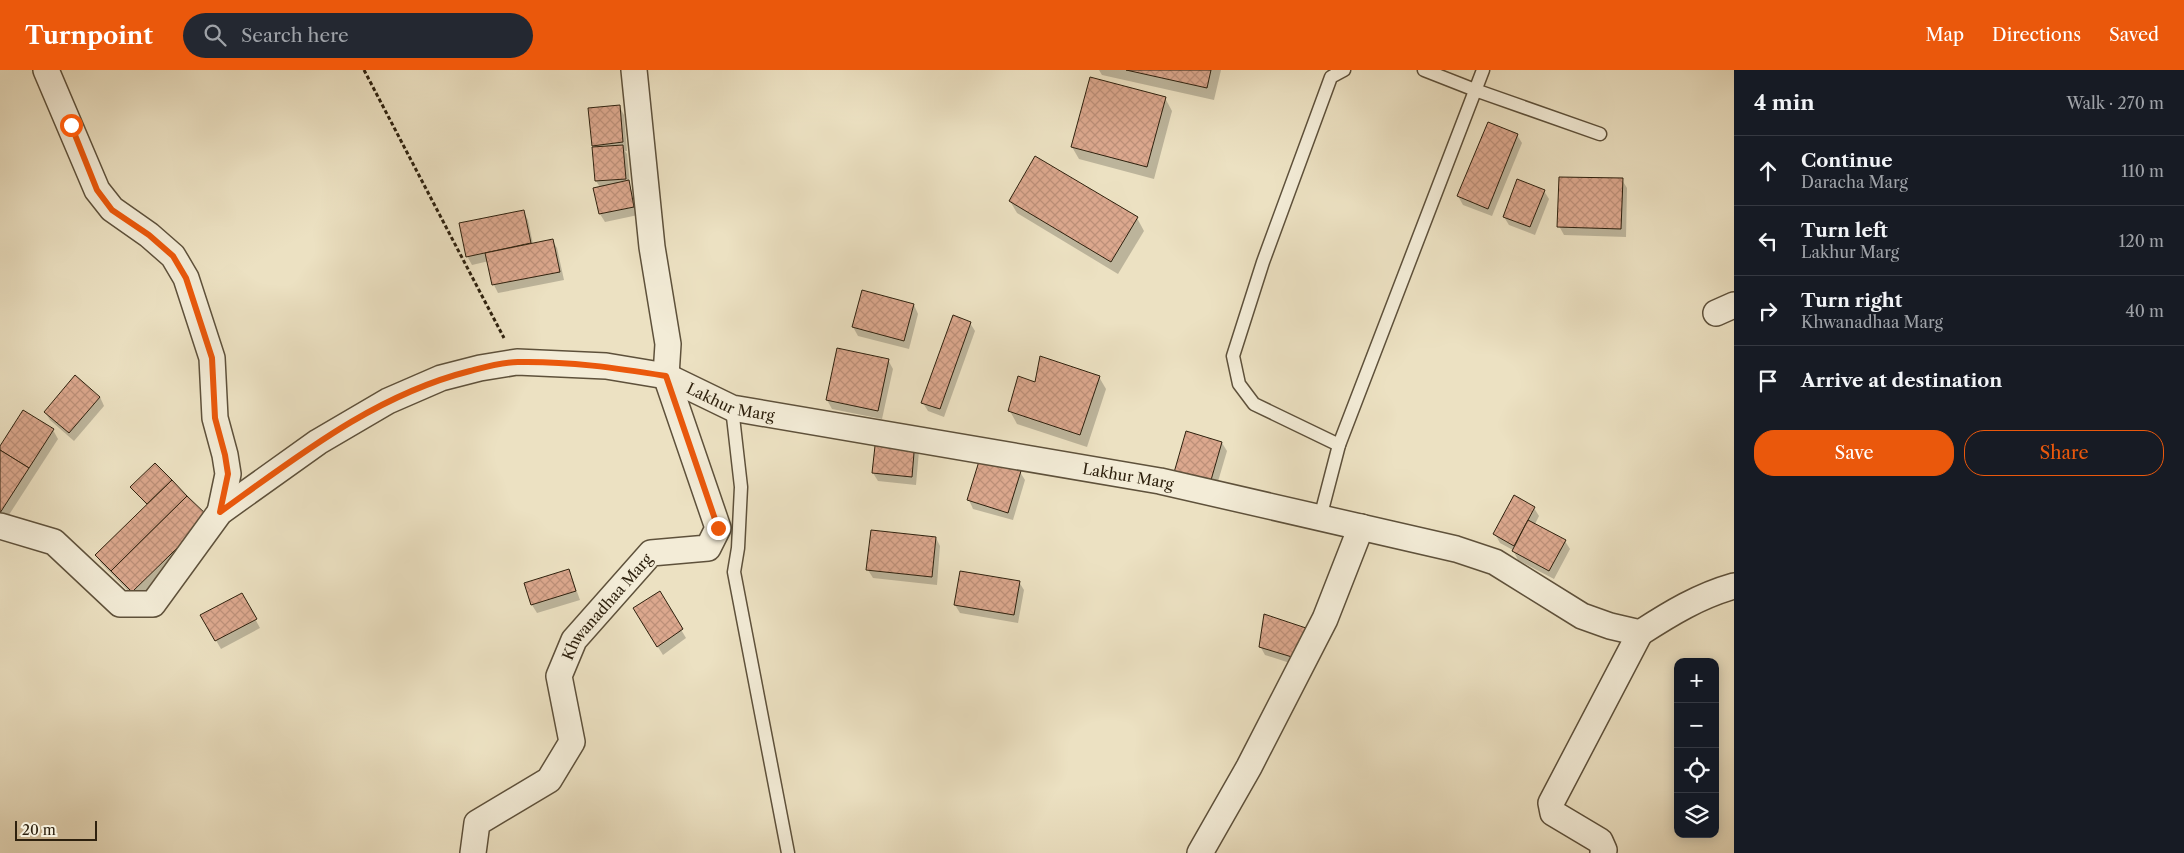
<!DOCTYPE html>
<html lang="en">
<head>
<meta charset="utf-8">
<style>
	body { margin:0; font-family:"Libre Caslon Text",serif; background:#242831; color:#f1f3f6 }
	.controls { position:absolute; right:15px; bottom:15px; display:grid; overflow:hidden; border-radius:10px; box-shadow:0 2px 12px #0003 }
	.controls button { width:45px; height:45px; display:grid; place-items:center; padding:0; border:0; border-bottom:1px solid #363941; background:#171b24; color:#f1f3f6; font:25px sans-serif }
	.scale { position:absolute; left:15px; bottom:12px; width:82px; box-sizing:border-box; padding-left:5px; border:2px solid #2e210e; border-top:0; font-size:14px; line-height:18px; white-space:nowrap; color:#2e210e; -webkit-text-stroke:4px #f3ecd7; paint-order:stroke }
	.stop { position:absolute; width:15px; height:15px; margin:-11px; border:4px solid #ea580c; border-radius:50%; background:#fff }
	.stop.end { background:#ea580c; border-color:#fff; box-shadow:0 1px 5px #0008 }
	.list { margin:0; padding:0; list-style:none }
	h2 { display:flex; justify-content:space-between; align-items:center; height:65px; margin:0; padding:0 20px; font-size:21px }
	h2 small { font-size:16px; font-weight:400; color:#9ea1a6 }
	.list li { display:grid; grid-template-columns:32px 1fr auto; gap:15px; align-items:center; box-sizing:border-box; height:70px; padding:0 20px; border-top:1px solid #363941 }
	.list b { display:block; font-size:19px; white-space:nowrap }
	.list p { margin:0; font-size:16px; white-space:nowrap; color:#9ea1a6 }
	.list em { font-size:16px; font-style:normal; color:#9ea1a6 }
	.actions { display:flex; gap:10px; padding:15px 20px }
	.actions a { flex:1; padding:11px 0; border:1px solid #ea580c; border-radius:20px; text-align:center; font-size:18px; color:#ea580c }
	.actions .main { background:#ea580c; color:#fff }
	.icon { flex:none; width:28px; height:28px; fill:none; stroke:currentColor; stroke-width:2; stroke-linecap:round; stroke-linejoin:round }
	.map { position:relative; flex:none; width:1734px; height:783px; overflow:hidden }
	header { display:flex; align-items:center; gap:30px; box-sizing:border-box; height:70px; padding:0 25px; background:#ea580c; color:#fff }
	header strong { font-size:24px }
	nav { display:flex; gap:28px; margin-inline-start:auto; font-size:18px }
	.search { width:350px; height:45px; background:#242831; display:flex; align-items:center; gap:12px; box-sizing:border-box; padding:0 18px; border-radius:28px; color:#9ea1a6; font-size:19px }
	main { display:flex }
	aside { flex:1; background:#171b24 }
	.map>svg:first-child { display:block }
</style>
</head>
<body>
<header>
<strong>Turnpoint</strong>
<div class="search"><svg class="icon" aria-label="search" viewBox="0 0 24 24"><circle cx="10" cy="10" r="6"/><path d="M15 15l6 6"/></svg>Search here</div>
<nav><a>Map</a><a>Directions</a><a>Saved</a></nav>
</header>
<main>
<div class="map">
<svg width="1734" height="783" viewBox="0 0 1734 783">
	<defs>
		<pattern id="building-cross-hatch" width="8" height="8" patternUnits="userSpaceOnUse" patternTransform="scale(1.25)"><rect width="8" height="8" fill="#dca88e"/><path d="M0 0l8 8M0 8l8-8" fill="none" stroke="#bd9079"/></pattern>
	</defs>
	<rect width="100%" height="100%" fill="#ece1c2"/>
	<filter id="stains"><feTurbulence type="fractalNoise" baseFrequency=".004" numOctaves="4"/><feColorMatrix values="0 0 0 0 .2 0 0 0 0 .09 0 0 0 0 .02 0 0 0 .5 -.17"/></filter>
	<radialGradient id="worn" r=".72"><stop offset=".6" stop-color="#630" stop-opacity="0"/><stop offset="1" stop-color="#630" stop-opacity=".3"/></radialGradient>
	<!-- shadow -->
	<g fill="#0003">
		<polygon points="1099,0 1221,0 1214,30 1102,5"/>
		<polygon points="1165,28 1172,41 1154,109 1079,89 1072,77"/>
		<polygon points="619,36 624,45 627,81 625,81 627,84 630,115 638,145 605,152 600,144 600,117 596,111 593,75"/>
		<polygon points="1517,65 1522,73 1492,146 1463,135 1458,126"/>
		<polygon points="1622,110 1627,118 1626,167 1564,165 1559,156"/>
		<polygon points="1544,121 1549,129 1535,165 1509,155 1504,147"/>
		<polygon points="1010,131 1137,148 1144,161 1118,204 1017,143"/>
		<polygon points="523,141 528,150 533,174 552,170 557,178 564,210 498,223 494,215 489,191 472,195 467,186"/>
		<polygon points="914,235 918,244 909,279 858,266 853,257"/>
		<polygon points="970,253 975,261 944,347 928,341 923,333"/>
		<polygon points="888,290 893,299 882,349 832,339 827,330"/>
		<polygon points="1099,307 1106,319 1087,377 1017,354 1010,341"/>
		<polygon points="100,327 104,336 74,371 50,350 45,342"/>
		<polygon points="53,360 58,369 5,451 0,448 0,378"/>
		<polygon points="877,368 919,381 916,415 878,411 873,403"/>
		<polygon points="1222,373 1227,381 1214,425 1179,415"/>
		<polygon points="155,395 208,448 212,456 137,530 101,493 96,485 147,435 132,418"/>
		<polygon points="1020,402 1025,410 1013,450 973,439 969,430"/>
		<polygon points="1534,438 1539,446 1535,454 1565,471 1570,479 1554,509 1518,490 1513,480 1500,473 1495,464"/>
		<polygon points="936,468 940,476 937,515 873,508 868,500"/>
		<polygon points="569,500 580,530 537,543 532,535"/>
		<polygon points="1019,512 1024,520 1018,553 960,543 955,535"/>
		<polygon points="659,523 686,568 663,585 639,547"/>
		<polygon points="242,525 260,558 221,579 202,546"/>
		<polygon points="1308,560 1296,595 1265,585 1260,576"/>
	</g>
	<!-- building -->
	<g fill="url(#building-cross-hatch)" stroke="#2e210e">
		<polygon points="1126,0 1211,0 1207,18"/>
		<polygon points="1090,7 1166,27 1147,97 1071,77"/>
		<polygon points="620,35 623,72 592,76 588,38"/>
		<polygon points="1488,52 1518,64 1488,139 1457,126"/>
		<polygon points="623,75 626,109 595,111 592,77"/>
		<polygon points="1035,86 1138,147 1111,192 1009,131"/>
		<polygon points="1559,107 1623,108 1621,159 1557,157"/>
		<polygon points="1517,109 1545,120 1530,157 1503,147"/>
		<polygon points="629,110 634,137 599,144 593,118"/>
		<polygon points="524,140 531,173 466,187 459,153"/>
		<polygon points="553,169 560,202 492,215 485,183"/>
		<polygon points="862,220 914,234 904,271 852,257"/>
		<polygon points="953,245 971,252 940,339 921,333"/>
		<polygon points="837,278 889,289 878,341 826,330"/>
		<polygon points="1040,286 1100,306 1080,365 1008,341 1018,306 1035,312"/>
		<polygon points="75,305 100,327 69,363 44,342"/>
		<polygon points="23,340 54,359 29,398 0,380 0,376"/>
		<polygon points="1186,361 1222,372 1209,417 1173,406"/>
		<polygon points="876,367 915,371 912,407 872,403"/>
		<polygon points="0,380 29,398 0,443"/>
		<polygon points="980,388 1021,401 1008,443 967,430"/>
		<polygon points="155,393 172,410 147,434 130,417"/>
		<polygon points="172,410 187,426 111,501 95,485"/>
		<polygon points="1514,425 1535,437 1514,476 1493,464"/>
		<polygon points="187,426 209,447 132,522 111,501"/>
		<polygon points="1528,450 1566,470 1549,501 1512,481"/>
		<polygon points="871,460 936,467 932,507 866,500"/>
		<polygon points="569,499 576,521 531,535 524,513"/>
		<polygon points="960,501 1020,511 1014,545 954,535"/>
		<polygon points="660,521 683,559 657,577 633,538"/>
		<polygon points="242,523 257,549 215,571 200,545"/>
		<polygon points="1264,544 1309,559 1292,587 1259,577"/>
	</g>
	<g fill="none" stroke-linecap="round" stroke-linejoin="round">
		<!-- lane casing -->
		<g stroke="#5e513b" stroke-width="15">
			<g id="lane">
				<polyline points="1424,0 1475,20 1600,64"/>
				<polyline points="732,338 741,417 738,478 734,502 788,783"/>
				<polyline points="1339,375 1254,334 1239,314 1233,286 1263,192 1331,7 1344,0"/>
				<polyline points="1320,448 1339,375 1483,0"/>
			</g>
		</g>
		<!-- street casing -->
		<g stroke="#5e513b" stroke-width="28">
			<g id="street">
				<polyline points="46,0 97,120 112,139 149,165 173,186 186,208 212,288 215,348 225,385 228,404 220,442"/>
				<polyline points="1716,243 1734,235"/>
				<path id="s1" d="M0 456 54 472 120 534H153L220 442 318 372 388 331 441 308 480 298 517 292 606 296 666 306 732 338 1160 411 1456 479 1495 492 1582 546 1610 556 1640 563C1671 543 1699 526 1734 516"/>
				<path id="s2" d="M473 783 477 753 549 710 572 672 559 606 574 570 651 483 708 478 718 458 666 306 668 274 652 177 634 0"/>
				<polyline points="1200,783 1249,697 1325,549 1361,457"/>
				<polyline points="1603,783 1604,780 1600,771 1553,743 1551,733 1640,563"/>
			</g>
		</g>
		<!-- path -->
		<polyline stroke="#2e210e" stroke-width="3" stroke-dasharray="4 2.5" stroke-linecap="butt" points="364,0 504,268"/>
		<!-- lane -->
		<use href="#lane" stroke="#f3ecd7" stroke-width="12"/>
		<!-- street -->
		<use href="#street" stroke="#f3ecd7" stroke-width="25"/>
	</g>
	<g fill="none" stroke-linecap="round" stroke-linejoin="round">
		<!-- route -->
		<path stroke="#ea580c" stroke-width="6" d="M71 55 97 120 112 140 149 165 173 186 186 208 212 288 215 348 225 385 228 404 220 442C298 386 375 325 470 301 485 297 502 292 518 292 568 291 617 298 666 306L718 458"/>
	</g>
	<g text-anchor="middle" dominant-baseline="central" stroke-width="4" stroke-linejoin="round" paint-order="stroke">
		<!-- street labels -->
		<g font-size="15" fill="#2e210e" stroke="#f3ecd7">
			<text stroke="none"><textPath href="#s1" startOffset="851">Lakhur Marg</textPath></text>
			<text stroke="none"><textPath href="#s1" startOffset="1256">Lakhur Marg</textPath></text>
			<text stroke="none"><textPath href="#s2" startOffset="311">Khwanadhaa Marg</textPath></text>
		</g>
	</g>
	<rect width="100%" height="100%" filter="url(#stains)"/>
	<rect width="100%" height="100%" fill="url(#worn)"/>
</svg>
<div class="controls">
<button>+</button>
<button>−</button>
<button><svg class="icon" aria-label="locate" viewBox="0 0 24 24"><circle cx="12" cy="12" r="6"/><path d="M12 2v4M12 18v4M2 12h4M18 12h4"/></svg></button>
<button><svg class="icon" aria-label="layers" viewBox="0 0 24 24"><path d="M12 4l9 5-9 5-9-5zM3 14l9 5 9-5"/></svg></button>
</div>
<div class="scale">20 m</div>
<div class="stop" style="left:71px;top:55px"></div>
<div class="stop end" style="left:718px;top:458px"></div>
</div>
<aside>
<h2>4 min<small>Walk · 270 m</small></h2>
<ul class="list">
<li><svg class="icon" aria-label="ahead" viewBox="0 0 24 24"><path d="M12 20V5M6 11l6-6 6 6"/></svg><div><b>Continue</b><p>Daracha Marg</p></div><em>110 m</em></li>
<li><svg class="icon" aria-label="left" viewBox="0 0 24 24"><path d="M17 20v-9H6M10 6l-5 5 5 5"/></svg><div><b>Turn left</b><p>Lakhur Marg</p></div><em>120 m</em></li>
<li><svg class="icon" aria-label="right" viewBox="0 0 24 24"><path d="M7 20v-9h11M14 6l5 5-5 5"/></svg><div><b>Turn right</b><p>Khwanadhaa Marg</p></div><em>40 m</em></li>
<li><svg class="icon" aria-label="arrive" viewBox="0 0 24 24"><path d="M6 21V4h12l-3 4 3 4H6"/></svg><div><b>Arrive at destination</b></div></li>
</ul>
<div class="actions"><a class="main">Save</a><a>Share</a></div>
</aside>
</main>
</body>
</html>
